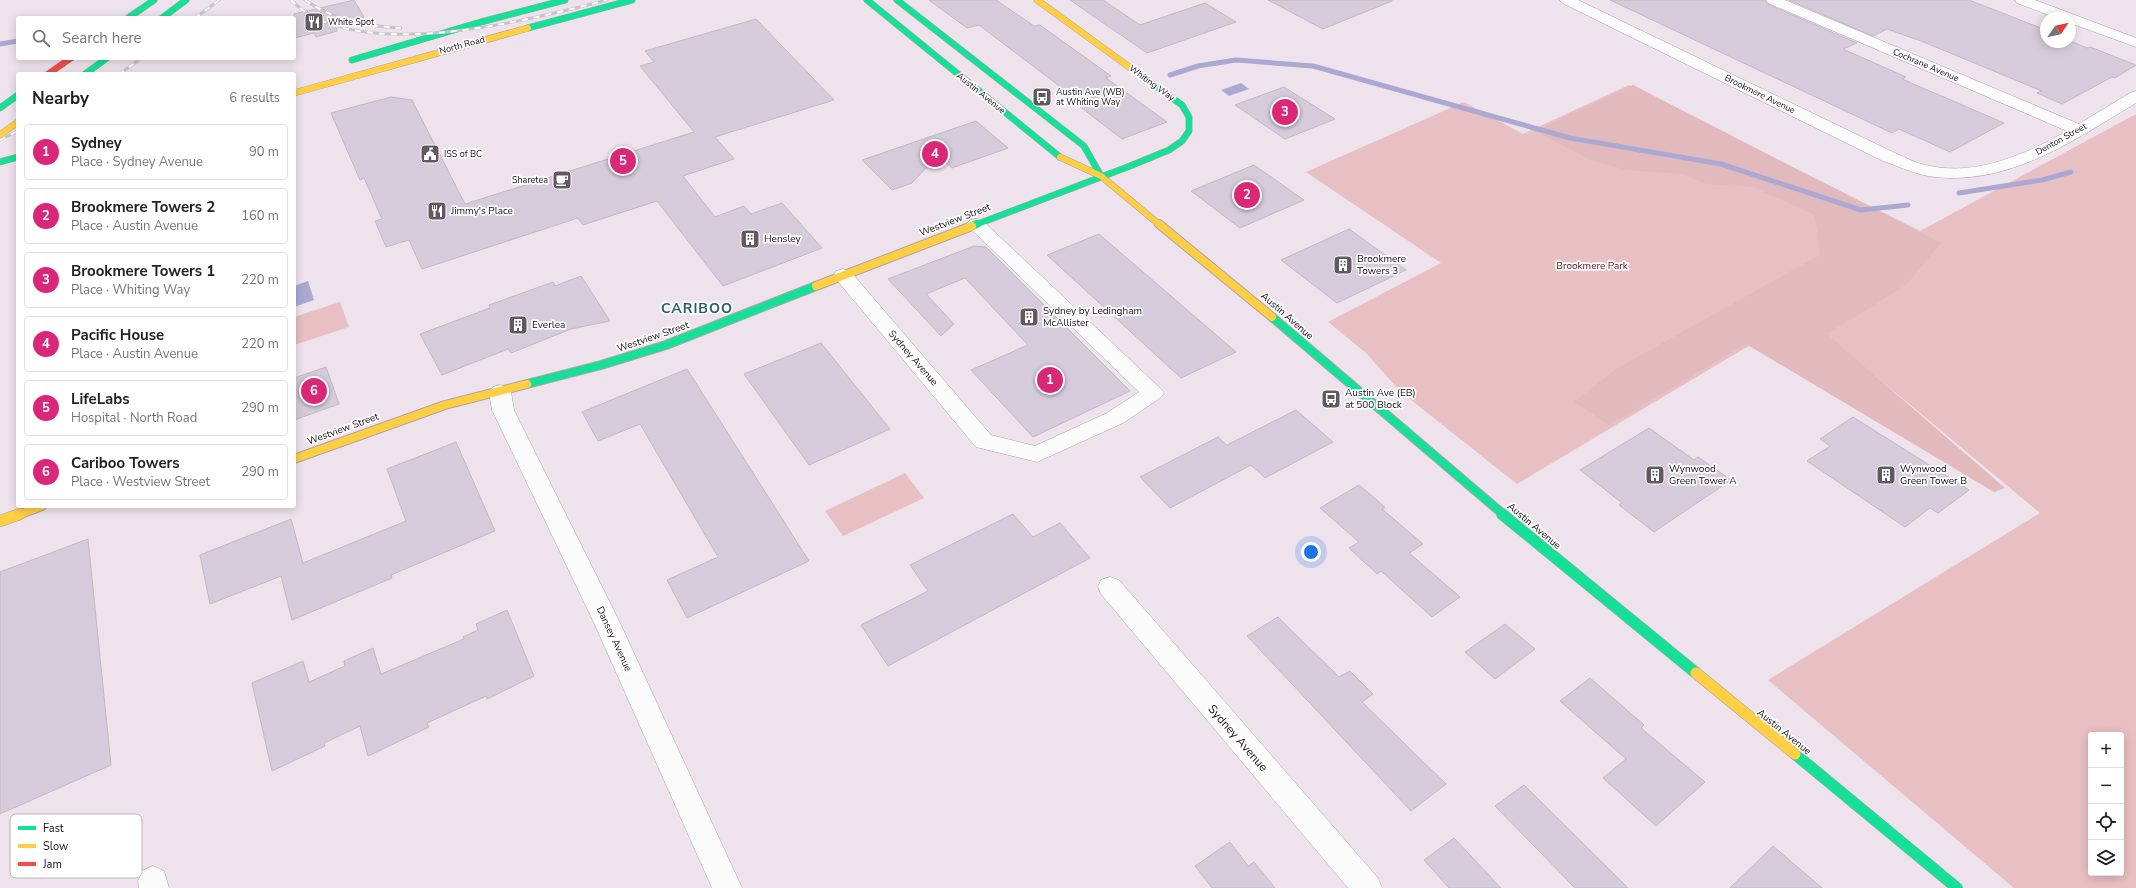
<!DOCTYPE html>
<html lang="en">
<head>
<meta charset="utf-8">
<style>
	body { margin:0; font-family:"Nunito Sans",sans-serif; background:#f6f6f6; color:#202124 }
	.controls { position:absolute; right:12px; bottom:12px; display:grid; overflow:hidden; border-radius:4px; box-shadow:0 2px 10px #0003 }
	.controls button { width:36px; height:36px; display:grid; place-items:center; padding:0; border:0; border-bottom:1px solid #e0e0e0; background:#fff; color:#202124; font:20px sans-serif }
	.compass { position:absolute; left:2040px; top:12px; width:36px; height:36px; border-radius:50%; background:#fff; box-shadow:0 2px 10px #0003; rotate:56deg }
	.you { position:absolute; left:1311px; top:552px; width:14px; height:14px; margin:-10px; border:3px solid #fff; border-radius:50%; background:#1a73e8; box-shadow:0 0 0 6px #1a73e833 }
	.badge { display:grid; place-items:center; width:26px; height:26px; border-radius:50%; background:#db2777; color:#fff; font-size:13px; font-weight:700 }
	.pin { position:absolute; translate:-50% -50%; border:2px solid #fff; box-shadow:0 1px 4px #0006 }
	.list { margin:0; padding:0; list-style:none }
	h2 { display:flex; justify-content:space-between; align-items:center; height:52px; margin:0; padding:0 16px; font-size:17px }
	h2 small { font-size:13px; font-weight:400; color:#757577 }
	.list li { display:grid; grid-template-columns:26px 1fr auto; gap:12px; align-items:center; box-sizing:border-box; height:56px; margin:0 8px 8px; padding:0 8px; border:1px solid #e0e0e0; border-radius:4px }
	.list b { display:block; font-size:15px; white-space:nowrap }
	.list p { margin:0; font-size:13px; white-space:nowrap; color:#757577 }
	.list em { font-size:13px; font-style:normal; color:#757577 }
	.icon { flex:none; width:22px; height:22px; fill:none; stroke:currentColor; stroke-width:2; stroke-linecap:round; stroke-linejoin:round }
	.map { position:relative; flex:none; width:2136px; height:888px; overflow:hidden }
	.search { position:absolute; background:#fff; box-shadow:0 2px 10px #0003; left:16px; top:16px; width:280px; height:44px; display:flex; align-items:center; gap:10px; box-sizing:border-box; padding:0 14px; border-radius:4px; color:#757577; font-size:15px }
	.panel { position:absolute; background:#fff; box-shadow:0 2px 10px #0003; left:16px; top:72px; width:280px; height:436px; border-radius:4px }
	.map>svg:first-child { display:block }
</style>
</head>
<body>
<div class="map">
<svg width="2136" height="888" viewBox="0 0 2136 888">
	<rect width="100%" height="100%" fill="#eee2ec"/>
	<!-- green -->
	<g fill="#e8bfc3" fill-rule="evenodd">
		<path d="M1629 85 1920 231 2136 114V888H2014L1768 680 2040 513 1842 348 1797 317 1517 484 1401 392 1366 353 1328 322 1441 263 1306 172 1464 102 1523 134ZM2091 735H2121V873H2091Z"/>
		<polygon points="340,302 349,327 294,345 294,317"/>
		<polygon points="905,473 924,498 843,536 825,511"/>
	</g>
	<!-- forest -->
	<polygon fill="#e2b9bd" points="1633,85 1941,243 1906,285 1827,334 2005,488 1994,492 1746,344 1609,425 1574,402 1616,369 1820,255 1815,215 1753,187 1707,184 1682,174 1627,170 1591,160 1535,131"/>
	<!-- water -->
	<g fill="#aba9d1">
		<polygon points="1241,83 1249,89 1229,96 1221,90"/>
		<polygon points="308,281 314,300 294,307 294,286"/>
	</g>
	<g fill="none" stroke-linecap="round" stroke-linejoin="round">
		<!-- stream -->
		<g stroke="#aba9d1" stroke-width="5">
			<polyline points="0,44 18,41"/>
			<polyline points="1170,75 1198,66 1236,60 1313,66 1570,138 1721,164 1861,210 1908,205"/>
			<polyline points="1959,193 2042,180 2071,172"/>
		</g>
	</g>
	<!-- building -->
	<g fill="#d6cbda" stroke="#c1bac2">
		<polygon points="354,0 364,17 360,18 362,21 336,27 337,31 316,37 314,33 294,38 294,14"/>
		<polygon points="929,0 996,0 1034,26 1040,25 1111,76 1106,78 1167,122 1122,139 1070,99 1075,98 979,25 967,28"/>
		<polygon points="1070,0 1103,0 1140,25 1205,3 1236,22 1147,53"/>
		<polygon points="1268,0 1392,0 1392,1 1323,29"/>
		<polygon points="1610,0 1765,0 1767,4 1857,43 1843,49 1906,77 1902,79 2004,123 1950,152 1899,129 1892,133"/>
		<polygon points="1789,0 1969,0 2046,30 2046,42 2070,41 2087,48 2090,47 2136,65 2115,78 2112,77 2062,104 2037,93 2042,91 1921,41 1887,29 1873,36"/>
		<polygon points="756,19 834,100 715,137 734,159 683,176 715,217 744,206 751,214 782,203 822,248 723,286 657,201 583,225 578,218 422,269 409,240 386,247 375,221 382,219 364,178 360,180 331,113 391,97 412,100 465,204 694,132 640,66 654,62 645,51"/>
		<polygon points="1284,87 1335,119 1285,139 1235,105"/>
		<polygon points="976,121 1008,148 952,168 938,155 912,183 892,190 862,160"/>
		<polygon points="1254,165 1304,200 1240,228 1191,191"/>
		<polygon points="1349,229 1406,270 1337,303 1281,260"/>
		<polygon points="1099,234 1236,352 1181,378 1047,255"/>
		<polygon points="974,246 986,247 1130,391 1033,437 971,370 1028,345 965,278 926,294 954,324 941,336 888,279"/>
		<polygon points="581,276 610,321 571,329 511,353 508,349 442,375 420,334 490,308 489,305 553,282 555,286"/>
		<polygon points="821,343 890,429 809,465 744,374"/>
		<polygon points="326,367 339,404 294,420 294,378"/>
		<polygon points="687,369 809,561 687,618 667,580 718,557 640,424 598,441 582,412"/>
		<polygon points="1296,410 1333,442 1265,478 1251,465 1170,508 1140,477 1218,437 1227,445"/>
		<polygon points="1853,417 1969,490 1938,513 1930,508 1905,527 1807,461 1830,446 1820,439"/>
		<polygon points="1649,428 1694,460 1698,457 1731,480 1654,532 1619,505 1622,503 1580,470"/>
		<polygon points="456,442 495,531 391,575 392,578 292,620 281,576 210,604 200,555 291,519 303,563 406,521 387,469"/>
		<polygon points="1359,485 1385,507 1382,509 1423,544 1409,553 1460,597 1432,617 1381,571 1377,574 1349,548 1359,542 1320,508"/>
		<polygon points="1013,514 1033,537 1060,523 1090,558 888,666 861,625 928,591 910,565"/>
		<polygon points="88,539 111,765 0,814 0,572"/>
		<polygon points="507,610 534,676 487,699 486,696 427,723 429,727 368,756 360,726 324,743 325,746 272,771 252,683 303,661 309,682 345,666 344,661 373,648 381,674 464,639 463,637 478,630 476,624"/>
		<polygon points="1278,617 1339,677 1350,671 1373,694 1362,702 1446,784 1411,811 1247,636"/>
		<polygon points="1505,624 1535,649 1495,679 1465,652"/>
		<polygon points="1590,678 1644,725 1641,728 1705,782 1656,826 1603,778 1626,759 1560,701"/>
		<polygon points="1524,785 1628,888 1575,888 1495,806"/>
		<polygon points="1454,838 1501,888 1449,888 1424,860"/>
		<polygon points="1230,842 1248,866 1254,862 1275,888 1212,888 1195,866"/>
		<polygon points="1773,846 1822,888 1730,888"/>
	</g>
	<g fill="none" stroke-linecap="round" stroke-linejoin="round">
		<!-- street casing -->
		<g stroke="#aba3aa" stroke-width="1">
			<g id="street">
				<path d="M1560 0H1578L1895 153C1906 158 1918 164 1930 166 1978 176 2026 154 2067 131L1768 3 1766 0H1785L2079 124 2130 93 2136 91V103C2074 140 2011 185 1935 177 1917 175 1900 167 1883 161L1562 3Z"/>
				<polygon points="2015,0 2035,0 2136,38 2136,47 2070,23 2070,18 2057,18 2017,3"/>
				<polygon points="976,219 982,220 1160,388 1164,393 1160,398 1123,423 1037,462 976,447 836,279 834,275 836,271 843,269 850,271 991,435 1035,446 1107,413 1139,392 970,228 967,224 970,220"/>
				<polygon points="500,385 507,387 511,392 514,410 621,625 742,888 712,888 595,625 492,410 489,392 493,387"/>
				<polygon points="1110,577 1119,580 1378,878 1382,888 1348,888 1101,594 1098,587 1101,580"/>
				<polygon points="153,866 164,871 169,888 139,888 138,881 142,871"/>
			</g>
		</g>
		<!-- fast-far2 casing -->
		<g stroke="#aba3aa" stroke-width="7">
			<g id="fast-far2">
				<polyline points="867,0 1060,157"/>
				<polyline points="897,0 1084,146 1101,176"/>
				<polyline points="128,18 154,0"/>
				<polyline points="162,18 186,0"/>
				<polyline points="528,28 632,0"/>
				<polyline points="352,60 481,22 565,0"/>
				<polyline points="85,74 107,58"/>
				<polyline points="0,108 18,95"/>
				<polyline points="0,162 18,157"/>
				<polyline points="975,225 1130,166 1169,150 1182,141 1189,131 1189,117 1182,105 1154,85"/>
			</g>
		</g>
		<!-- fast-far1 casing -->
		<g stroke="#aba3aa" stroke-width="10">
			<g id="fast-far1">
				<polyline points="972,226 977,224"/>
				<polyline points="1272,317 1504,515"/>
				<polyline points="527,384 601,365 666,345 816,286"/>
			</g>
		</g>
		<!-- fast casing -->
		<g stroke="#aba3aa" stroke-width="12">
			<g id="fast">
				<polyline points="1502,514 1696,673"/>
				<polyline points="1795,754 1957,888"/>
			</g>
		</g>
		<!-- slow-far2 casing -->
		<g stroke="#aba3aa" stroke-width="7">
			<g id="slow-far2">
				<polyline points="1037,0 1154,85"/>
				<polyline points="294,93 528,28"/>
				<polyline points="0,135 18,122"/>
				<polyline points="1060,157 1101,176 1160,225"/>
			</g>
		</g>
		<!-- slow-far1 casing -->
		<g stroke="#aba3aa" stroke-width="10">
			<g id="slow-far1">
				<polyline points="1159,224 1272,317"/>
				<polyline points="816,286 972,226"/>
				<polyline points="294,459 445,405 527,384"/>
				<polyline points="18,515 42,506"/>
			</g>
		</g>
		<!-- slow casing -->
		<g stroke="#aba3aa" stroke-width="12">
			<g id="slow">
				<polyline points="0,521 20,514"/>
				<polyline points="1696,673 1795,754"/>
			</g>
		</g>
		<!-- jam casing -->
		<g stroke="#aba3aa" stroke-width="7">
			<polyline id="jam" points="48,74 71,58"/>
		</g>
		<!-- street -->
		<use href="#street" fill="#fcfbfc" fill-rule="evenodd"/>
		<!-- fast-far2 -->
		<use href="#fast-far2" stroke="#16e098" stroke-width="6"/>
		<!-- fast-far1 -->
		<use href="#fast-far1" stroke="#16e098" stroke-width="8"/>
		<!-- fast -->
		<use href="#fast" stroke="#16e098" stroke-width="11"/>
		<!-- slow-far2 -->
		<use href="#slow-far2" stroke="#ffcf43" stroke-width="6"/>
		<!-- slow-far1 -->
		<use href="#slow-far1" stroke="#ffcf43" stroke-width="8"/>
		<!-- slow -->
		<use href="#slow" stroke="#ffcf43" stroke-width="11"/>
		<!-- jam -->
		<use href="#jam" stroke="#f24e42" stroke-width="6"/>
		<!-- rail casing -->
		<g stroke="#c7c3c7" stroke-width="3">
			<g id="rail">
				<path d="M291 0C355 66 529 20 607 0"/>
				<path d="M305 0C334 20 366 26 401 28"/>
				<polyline points="195,18 219,0"/>
				<polyline points="119,74 142,58"/>
				<polyline points="0,140 18,131"/>
			</g>
		</g>
		<!-- rail -->
		<use href="#rail" stroke="#fff" stroke-width="2" stroke-dasharray="6" stroke-linecap="butt"/>
	</g>
	<!-- icons -->
	<defs>
		<g id="restaurant-square" transform="scale(1)"><rect x="-9" y="-9" width="18" height="18" rx="4" fill="#625960" stroke="#fff"/><path d="M-5-6h1v4h1v-4h1v4h1v-4h1v5L-1.5 .5V6h-2V.5L-5-1ZM5-6V6H3V1.5H1.5Q1.5-4 5-6Z" fill="#fff"/></g>
		<g id="bus-square" transform="scale(1)"><rect x="-9" y="-9" width="18" height="18" rx="4" fill="#625960" stroke="#fff"/><path d="M-5-6H5V4H4V6H2V4H-2V6H-4V4H-5ZM-3.5-4V0h7V-4ZM-3.5 1.2v1.5H-2V1.2ZM2 1.2v1.5H3.5V1.2Z" fill="#fff"/></g>
		<g id="civic-square" transform="scale(1)"><rect x="-9" y="-9" width="18" height="18" rx="4" fill="#625960" stroke="#fff"/><path d="M-.6-6.5H3V-4.5H.6V-3L4-1V1h2V6H-6V1h2V-1L-.6-3ZM-1.2 2.5V6h2.4V2.5Z" fill="#fff"/></g>
		<g id="cafe-square" transform="scale(1)"><rect x="-9" y="-9" width="18" height="18" rx="4" fill="#625960" stroke="#fff"/><path d="M-5.5-4.5H6V0H3Q3 3.5 0 3.5H-2.5Q-5.5 3.5-5.5 0ZM3-3.2v2h1.7v-2ZM-6 4.5H4V6H-6Z" fill="#fff"/></g>
		<g id="building-square" transform="scale(1)"><rect x="-9" y="-9" width="18" height="18" rx="4" fill="#625960" stroke="#fff"/><path d="M-4-6H4V6H1V3H-1V6H-4ZM-2.5-4.3h1.7v1.8h-1.7ZM.8-4.3h1.7v1.8H.8ZM-2.5-1h1.7V.8h-1.7ZM.8-1h1.7V.8H.8Z" fill="#fff"/></g>
	</defs>
	<g fill-rule="evenodd">
		<use href="#restaurant-square" x="314" y="22"/>
		<use href="#bus-square" x="1042" y="97"/>
		<use href="#civic-square" x="430" y="154"/>
		<use href="#cafe-square" x="562" y="180"/>
		<use href="#restaurant-square" x="437" y="211"/>
		<use href="#building-square" x="750" y="239"/>
		<use href="#building-square" x="1343" y="265"/>
		<use href="#building-square" x="1029" y="317"/>
		<use href="#building-square" x="518" y="325"/>
		<use href="#bus-square" x="1331" y="399"/>
		<use href="#building-square" x="1655" y="475"/>
		<use href="#building-square" x="1886" y="475"/>
	</g>
	<g text-anchor="middle" dominant-baseline="central" stroke-width="3.5" stroke-linejoin="round" paint-order="stroke">
		<!-- far-poi labels -->
		<g font-size="9" fill="#160f15" stroke="#fff" text-anchor="start">
			<text x="328" y="22">White Spot</text>
			<text x="1056" y="92">Austin Ave (WB)<tspan x="1056" dy="10">at Whiting Way</tspan></text>
			<text x="444" y="154">ISS of BC</text>
			<text x="548" y="180" text-anchor="end">Sharetea</text>
		</g>
		<!-- far-street labels -->
		<g font-size="9" fill="#160f15" stroke="#fff">
			<text transform="translate(462 45) rotate(-15)">North Road</text>
			<text transform="translate(1926 65) rotate(23)">Cochrane Avenue</text>
			<text transform="translate(1152 83) rotate(36)">Whiting Way</text>
			<text transform="translate(981 93) rotate(39)">Austin Avenue</text>
			<text transform="translate(1760 94) rotate(26)">Brookmere Avenue</text>
			<text transform="translate(2061 139) rotate(-29)">Denton Street</text>
		</g>
		<!-- poi labels -->
		<g font-size="10" fill="#160f15" stroke="#fff" text-anchor="start">
			<text x="451" y="211">Jimmy's Place</text>
			<text x="764" y="239">Hensley</text>
			<text x="1357" y="259">Brookmere<tspan x="1357" dy="12">Towers 3</tspan></text>
			<text x="1043" y="311">Sydney by Ledingham<tspan x="1043" dy="12">McAllister</tspan></text>
			<text x="532" y="325">Everlea</text>
			<text x="1345" y="393">Austin Ave (EB)<tspan x="1345" dy="12">at 500 Block</tspan></text>
			<text x="1669" y="469">Wynwood<tspan x="1669" dy="12">Green Tower A</tspan></text>
			<text x="1900" y="469">Wynwood<tspan x="1900" dy="12">Green Tower B</tspan></text>
		</g>
		<!-- street labels -->
		<g font-size="10" fill="#160f15" stroke="#fff">
			<text transform="translate(955 220) rotate(-21)">Westview Street</text>
			<text transform="translate(1287 316) rotate(41)">Austin Avenue</text>
			<text transform="translate(653 337) rotate(-19)">Westview Street</text>
			<text transform="translate(913 358) rotate(49)">Sydney Avenue</text>
			<text transform="translate(343 429) rotate(-20)">Westview Street</text>
			<text transform="translate(1534 526) rotate(40)">Austin Avenue</text>
			<text transform="translate(614 639) rotate(65)">Dansey Avenue</text>
			<text transform="translate(1784 732) rotate(39)">Austin Avenue</text>
		</g>
		<!-- park labels -->
		<g font-size="10" fill="#61131b" stroke="#fff">
			<text x="1592" y="266">Brookmere Park</text>
		</g>
		<!-- near-street labels -->
		<g font-size="12" fill="#160f15" stroke="#fff">
			<text transform="translate(1238 738) rotate(49)">Sydney Avenue</text>
		</g>
		<!-- district labels -->
		<g font-size="14" font-weight="bold" letter-spacing="1" fill="#245d65" stroke="#fff">
			<text x="697" y="308">CARIBOO</text>
		</g>
	</g>
	<!-- legend -->
	<rect x="10" y="814" width="132" height="64" rx="6" fill="#fff" stroke="#b9b7b9" stroke-width="1"/>
	<rect x="18" y="826" width="18" height="4" fill="#16e098"/>
	<rect x="18" y="844" width="18" height="4" fill="#ffcf43"/>
	<rect x="18" y="862" width="18" height="4" fill="#f24e42"/>
	<g font-size="11" fill="#160f15">
		<text x="43" y="832">Fast</text>
		<text x="43" y="850">Slow</text>
		<text x="43" y="868">Jam</text>
	</g>
</svg>
<div class="controls">
<button>+</button>
<button>−</button>
<button><svg class="icon" aria-label="locate" viewBox="0 0 24 24"><circle cx="12" cy="12" r="6"/><path d="M12 2v4M12 18v4M2 12h4M18 12h4"/></svg></button>
<button><svg class="icon" aria-label="layers" viewBox="0 0 24 24"><path d="M12 4l9 5-9 5-9-5zM3 14l9 5 9-5"/></svg></button>
</div>
<svg class="compass" viewBox="-18 -18 36 36"><path d="M0-13l5 13h-10z" fill="#e53935"/><path d="M0 13l5-13h-10z" fill="#757577"/></svg>
<div class="you"></div>
<div class="pin badge" style="left:1050px;top:380px">1</div>
<div class="pin badge" style="left:1247px;top:195px">2</div>
<div class="pin badge" style="left:1285px;top:112px">3</div>
<div class="pin badge" style="left:935px;top:154px">4</div>
<div class="pin badge" style="left:623px;top:161px">5</div>
<div class="pin badge" style="left:314px;top:391px">6</div>
<div class="search"><svg class="icon" aria-label="search" viewBox="0 0 24 24"><circle cx="10" cy="10" r="6"/><path d="M15 15l6 6"/></svg>Search here</div>
<section class="panel">
<h2>Nearby<small>6 results</small></h2>
<ul class="list">
<li><span class="badge">1</span><div><b>Sydney</b><p>Place · Sydney Avenue</p></div><em>90 m</em></li>
<li><span class="badge">2</span><div><b>Brookmere Towers 2</b><p>Place · Austin Avenue</p></div><em>160 m</em></li>
<li><span class="badge">3</span><div><b>Brookmere Towers 1</b><p>Place · Whiting Way</p></div><em>220 m</em></li>
<li><span class="badge">4</span><div><b>Pacific House</b><p>Place · Austin Avenue</p></div><em>220 m</em></li>
<li><span class="badge">5</span><div><b>LifeLabs</b><p>Hospital · North Road</p></div><em>290 m</em></li>
<li><span class="badge">6</span><div><b>Cariboo Towers</b><p>Place · Westview Street</p></div><em>290 m</em></li>
</ul>
</section>
</div>
</body>
</html>
